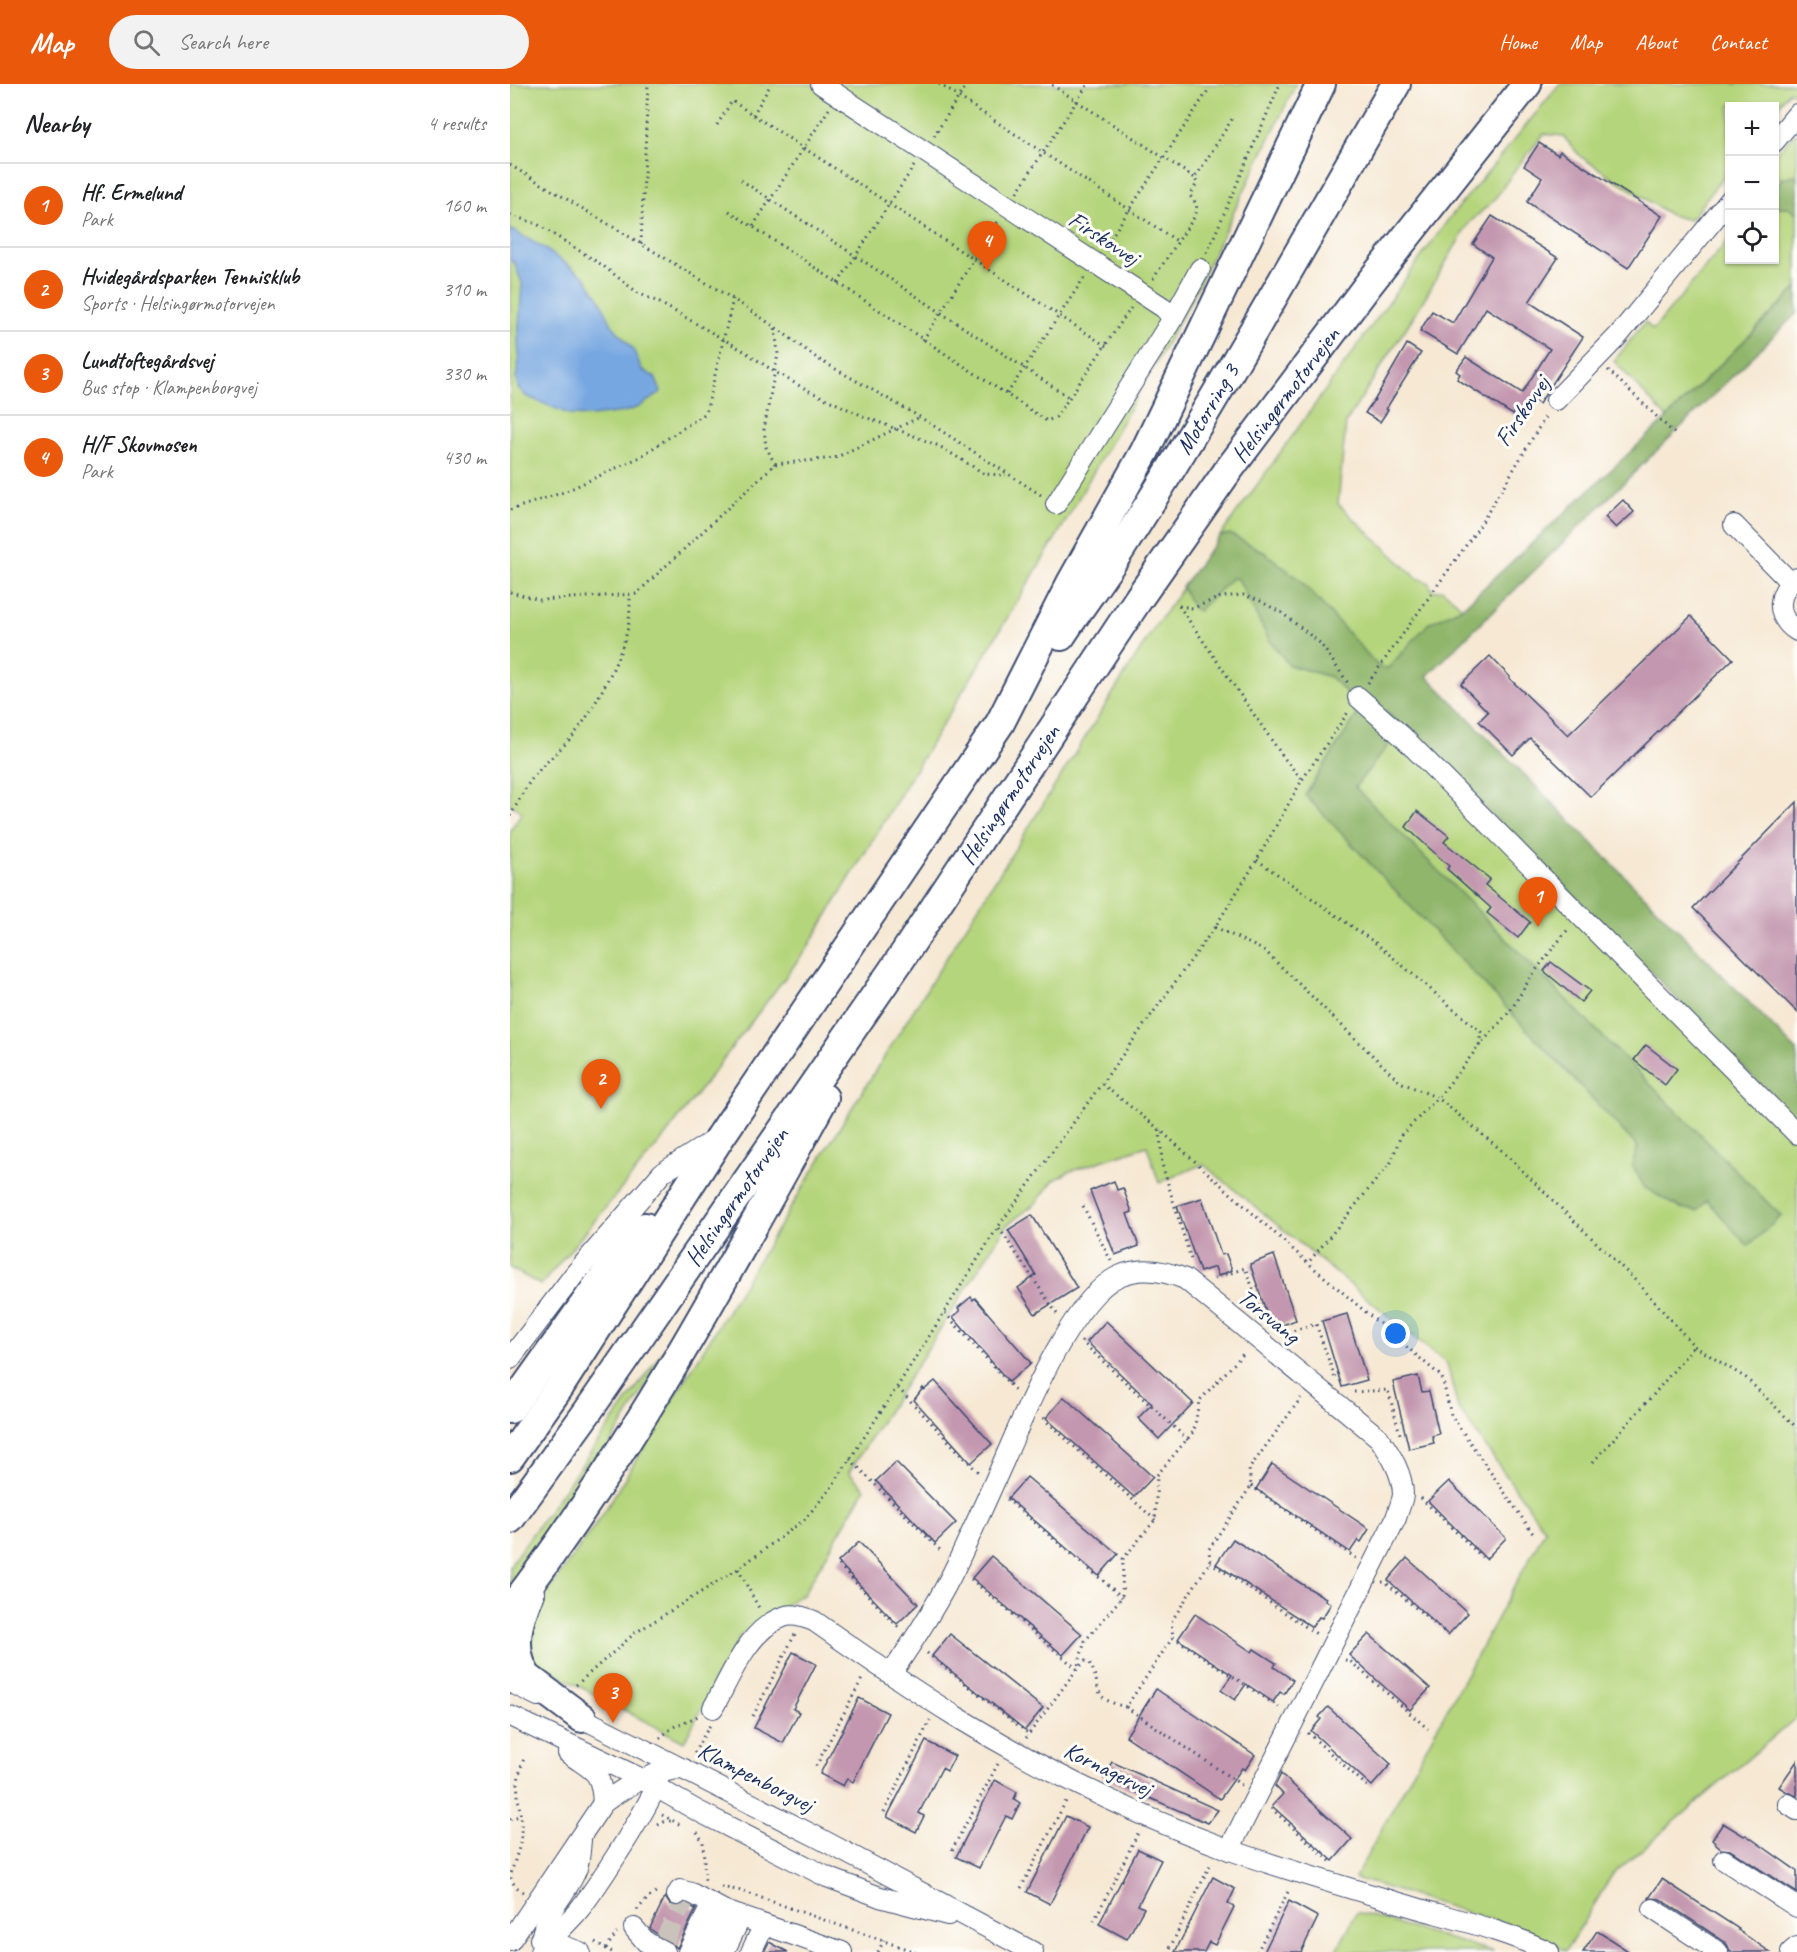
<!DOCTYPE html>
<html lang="en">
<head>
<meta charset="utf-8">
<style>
	body { margin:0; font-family:Caveat,sans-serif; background:#f2f2f2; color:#202124 }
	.controls { position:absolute; right:18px; top:18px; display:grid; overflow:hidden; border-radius:0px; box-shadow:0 2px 4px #0004 }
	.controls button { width:54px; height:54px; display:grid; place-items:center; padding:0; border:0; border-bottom:2px solid #e0e0e0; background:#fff; color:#202124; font:30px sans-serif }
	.you { position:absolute; left:886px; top:1250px; width:21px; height:21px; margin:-15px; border:4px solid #fff; border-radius:50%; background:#1a73e8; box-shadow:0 0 0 9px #1a73e833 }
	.badge { display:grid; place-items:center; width:39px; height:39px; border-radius:50%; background:#ea580c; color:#fff; font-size:20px; font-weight:700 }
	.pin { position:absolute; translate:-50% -50px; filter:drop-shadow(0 2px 3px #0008) }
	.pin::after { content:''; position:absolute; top:32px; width:21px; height:18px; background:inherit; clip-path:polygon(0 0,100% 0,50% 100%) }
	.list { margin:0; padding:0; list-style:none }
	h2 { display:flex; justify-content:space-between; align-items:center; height:78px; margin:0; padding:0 24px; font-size:26px }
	h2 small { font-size:20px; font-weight:400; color:#757577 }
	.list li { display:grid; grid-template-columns:39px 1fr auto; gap:18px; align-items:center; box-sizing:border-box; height:84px; padding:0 24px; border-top:2px solid #e0e0e0 }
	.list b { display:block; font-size:22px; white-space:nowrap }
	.list p { margin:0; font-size:20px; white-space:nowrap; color:#757577 }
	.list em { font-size:20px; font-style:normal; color:#757577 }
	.icon { flex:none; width:33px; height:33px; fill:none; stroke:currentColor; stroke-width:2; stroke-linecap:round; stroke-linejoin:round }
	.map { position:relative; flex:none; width:1287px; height:1868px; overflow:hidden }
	header { display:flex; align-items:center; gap:36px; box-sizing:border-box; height:84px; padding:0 30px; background:#ea580c; color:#fff }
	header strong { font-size:28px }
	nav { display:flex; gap:33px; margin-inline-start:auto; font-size:21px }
	.search { width:420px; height:54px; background:#f2f2f2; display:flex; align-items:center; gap:15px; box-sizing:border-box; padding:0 21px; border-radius:33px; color:#757577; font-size:22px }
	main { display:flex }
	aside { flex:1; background:#fff }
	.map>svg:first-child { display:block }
</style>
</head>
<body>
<header>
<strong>Map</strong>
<div class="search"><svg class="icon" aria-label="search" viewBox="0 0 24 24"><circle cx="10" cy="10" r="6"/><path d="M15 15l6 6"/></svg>Search here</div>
<nav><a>Home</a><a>Map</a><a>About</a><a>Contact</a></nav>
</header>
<main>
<aside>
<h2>Nearby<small>4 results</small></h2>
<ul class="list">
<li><span class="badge">1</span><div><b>Hf. Ermelund</b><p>Park</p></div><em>160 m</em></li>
<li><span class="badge">2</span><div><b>Hvidegårdsparken Tennisklub</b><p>Sports · Helsingørmotorvejen</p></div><em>310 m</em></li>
<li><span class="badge">3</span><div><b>Lundtoftegårdsvej</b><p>Bus stop · Klampenborgvej</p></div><em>330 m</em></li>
<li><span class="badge">4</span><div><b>H/F Skovmosen</b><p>Park</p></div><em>430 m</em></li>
</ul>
</aside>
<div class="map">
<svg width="1287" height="1868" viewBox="0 0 1287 1868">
	<rect width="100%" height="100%" fill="#fdfcf7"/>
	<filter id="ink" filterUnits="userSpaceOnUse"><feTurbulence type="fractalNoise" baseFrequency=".0167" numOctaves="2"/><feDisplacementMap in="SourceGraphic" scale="12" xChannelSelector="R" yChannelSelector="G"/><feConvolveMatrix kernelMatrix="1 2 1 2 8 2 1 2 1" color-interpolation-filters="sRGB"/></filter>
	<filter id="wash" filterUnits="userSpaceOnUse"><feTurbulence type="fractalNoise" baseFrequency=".008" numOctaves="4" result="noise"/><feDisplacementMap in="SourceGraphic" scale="24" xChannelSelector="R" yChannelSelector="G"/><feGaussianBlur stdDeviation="1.35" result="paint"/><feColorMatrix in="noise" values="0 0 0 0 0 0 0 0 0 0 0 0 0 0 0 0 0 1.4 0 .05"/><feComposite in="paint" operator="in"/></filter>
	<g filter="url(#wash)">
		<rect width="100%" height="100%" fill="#f6e8d3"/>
		<!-- green -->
		<g fill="#b5d57c" stroke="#68826d" stroke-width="1.5">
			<polygon points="0,0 786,0 678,222 551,445 298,863 156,1051 31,1201 0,1184 0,747 12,728 0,720"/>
			<polygon points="1050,0 1287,0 1287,11 1279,7 1265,26 1264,22 1220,22 1219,85 1180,136 1160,131 1071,73 1053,52 1034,50 1007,83 984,116 959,139 910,222 836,338 828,420 907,494 918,498 923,507 933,506 952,523 872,624 1287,1054 1287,1633 1102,1791 1056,1867 1005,1843 845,1794 1035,1446 948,1324 937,1280 693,1080 649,1099 637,1062 558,1088 543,1097 526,1119 496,1142 339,1388 355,1405 293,1511 287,1512 281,1518 245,1539 229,1554 174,1658 18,1575 17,1544 46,1496 91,1433 335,1035 646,541 938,136"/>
			<polygon points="1287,48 1287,92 1283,91 1271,95 1265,90 1264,71"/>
			<polygon points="1265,123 1277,123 1287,129 1287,204 1157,334 1104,277 1135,238 1143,246 1219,155 1220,176 1264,176"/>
			<polygon points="174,1233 177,1234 79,1395 0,1511 0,1481 153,1267"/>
			<polygon points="847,1828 984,1868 826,1868"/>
		</g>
		<!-- forest -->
		<g fill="#90b66c" stroke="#567265" stroke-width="1.5">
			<polygon points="1283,91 1287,92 1287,129 1277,123 1265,123 1265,103 1271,95"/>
			<polygon points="1287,204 1287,229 917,592 1287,967 1287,1039 1142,889 875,626 888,649 845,703 1271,1132 1238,1162 1197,1116 1187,1127 1170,1124 1135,1104 1122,1081 1128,1063 795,711 847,631 834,606 820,593 779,581 759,556 728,495 722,494 688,527 683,524 672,503 710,452 720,450 754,468 791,497 869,583 878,584 919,539 953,523 1157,334"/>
		</g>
		<!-- water -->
		<polygon fill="#77a7e1" stroke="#496ba0" stroke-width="1.5" points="0,145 32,163 75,193 90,215 102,241 123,265 132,286 145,293 151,308 129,323 114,328 81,332 61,331 16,312 8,304 6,294 9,275 8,256 12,199 4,178 0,177"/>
		<g id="blocks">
			<!-- building -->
			<g fill="#c397af">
				<polygon points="1029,59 1048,71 1050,67 1152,132 1118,184 1017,118 1032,94 1014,82"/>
				<polygon points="982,132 1048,174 1019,218 1073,253 1029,320 1023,316 1014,330 1007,325 1003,331 947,295 950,290 946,287 956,273 1012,309 1040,265 976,224 948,270 910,247 922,227 943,239 982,173 963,160"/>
				<polygon points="897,260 911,269 876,325 878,326 870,338 855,329 863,317 864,317"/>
				<polygon points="1113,416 1124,428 1106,444 1095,433"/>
				<polygon points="1181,532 1223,575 1081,713 1020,654 1003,671 969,637 978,628 951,600 980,572 1000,593 999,594 1058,651"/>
				<polygon points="1287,718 1287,928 1183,824"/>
				<polygon points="907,727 939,752 934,758 980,795 975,801 1020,838 1008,854 977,829 981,824 937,785 939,782 896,743"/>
				<polygon points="1041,878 1080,907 1071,918 1034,887"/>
				<polygon points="1136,961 1167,985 1155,1001 1124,976"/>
				<polygon points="604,1097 607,1106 613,1104 622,1128 617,1130 629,1162 605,1171 580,1107"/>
				<polygon points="692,1114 711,1171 716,1170 722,1186 708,1192 705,1183 690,1188 667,1122"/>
				<polygon points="522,1131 567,1204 525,1230 508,1204 526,1191 498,1146"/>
				<polygon points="764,1171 786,1236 762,1245 740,1180"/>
				<polygon points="461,1213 463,1216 465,1214 521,1279 499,1298 443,1233 450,1227 448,1224"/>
				<polygon points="837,1230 857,1296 832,1303 812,1237"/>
				<polygon points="596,1237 683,1319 649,1355 628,1334 642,1320 577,1258"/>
				<polygon points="908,1292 912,1308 919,1307 929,1350 922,1352 924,1359 899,1365 883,1298"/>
				<polygon points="425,1297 482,1360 461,1379 404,1316 413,1304 414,1306"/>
				<polygon points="554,1313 643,1393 624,1413 536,1334"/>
				<polygon points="386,1378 446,1439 425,1459 366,1397"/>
				<polygon points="762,1380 859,1445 851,1458 848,1456 840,1468 746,1405"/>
				<polygon points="517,1393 608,1470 589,1492 498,1414"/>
				<polygon points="939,1397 996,1454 976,1475 918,1417"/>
				<polygon points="723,1455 795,1502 816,1514 815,1516 821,1520 812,1534 809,1533 802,1543 706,1480"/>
				<polygon points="349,1458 408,1520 387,1540 328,1478"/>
				<polygon points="481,1472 572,1550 553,1571 462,1494"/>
				<polygon points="897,1474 958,1529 938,1551 878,1496"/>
				<polygon points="685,1530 742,1568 744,1565 766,1579 764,1583 783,1596 774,1610 770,1608 763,1618 736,1600 725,1616 711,1606 722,1591 668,1555"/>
				<polygon points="440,1550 533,1624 515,1646 422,1572"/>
				<polygon points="859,1550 920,1604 900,1626 839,1571"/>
				<polygon points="283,1568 306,1580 283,1625 289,1628 273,1659 244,1644"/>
				<polygon points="646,1605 745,1671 735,1686 732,1684 710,1715 616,1652"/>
				<polygon points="349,1614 378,1629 343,1698 337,1694 333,1702 310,1690"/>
				<polygon points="818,1623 881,1680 862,1702 801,1647 811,1635 809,1633"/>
				<polygon points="416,1657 445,1672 437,1687 432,1684 409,1729 414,1732 406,1748 377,1733"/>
				<polygon points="1287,1677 1287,1712 1277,1708 1269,1703"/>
				<polygon points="602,1678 708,1726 698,1739 593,1694"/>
				<polygon points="771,1690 842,1755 823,1777 762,1722 773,1710 765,1702"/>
				<polygon points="485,1696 507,1708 504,1715 510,1719 502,1735 496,1732 469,1784 446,1773"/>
				<polygon points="556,1732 578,1743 540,1820 517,1808"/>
				<polygon points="1213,1739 1234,1752 1236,1751 1287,1787 1287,1809 1220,1766 1211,1765 1206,1761 1206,1760 1202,1756"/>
				<polygon points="628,1765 651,1776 628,1821 634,1824 617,1855 589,1840"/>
				<polygon points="703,1793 725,1805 718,1820 724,1823 705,1861 699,1858 694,1868 665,1868"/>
				<polygon points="1152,1795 1229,1845 1228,1846 1260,1868 1220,1868 1218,1862 1215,1858 1150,1815 1139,1814"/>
				<polygon points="155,1813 161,1822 167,1823 175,1820 186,1825 167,1864 161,1858 144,1848 140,1844"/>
				<polygon points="779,1817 808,1833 791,1868 754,1868"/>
				<polygon points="1087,1847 1120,1868 1073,1868"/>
				<polygon points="259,1858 278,1868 254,1868"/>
			</g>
		</g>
	</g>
	<g filter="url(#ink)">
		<use href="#blocks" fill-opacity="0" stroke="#3c4b70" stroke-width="1.5"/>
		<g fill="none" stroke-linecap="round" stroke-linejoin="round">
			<!-- minor-tunnel -->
			<polyline stroke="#cac3bc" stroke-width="20" stroke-dasharray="20 10" stroke-linecap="butt" points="154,1857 175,1815"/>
			<!-- minor casing -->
			<g stroke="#3c4b70" stroke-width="22">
				<g id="minor">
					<polyline points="311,0 654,224 663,234 546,420"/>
					<polyline points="1264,58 1287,30"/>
					<polyline points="663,234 690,185"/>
					<polyline points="1046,316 1107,253 1220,116"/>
					<polyline points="1224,441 1280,498"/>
					<path d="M1287 494C1266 507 1265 534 1287 547"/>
					<polyline points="848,613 894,654 1287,1050"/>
					<polyline points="0,1275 64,1191 152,1089 204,1056"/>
					<path d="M381 1590C405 1555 428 1520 446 1482 463 1446 479 1410 495 1374 515 1328 563 1212 609 1192 631 1182 653 1186 675 1195L869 1354C881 1371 893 1390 893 1411 892 1418 888 1427 886 1434L719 1766"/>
					<polyline points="0,1598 28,1612"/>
					<path d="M203 1624C220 1594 238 1545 273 1533 283 1529 294 1533 304 1537 351 1570 398 1603 447 1633 533 1686 625 1731 720 1766 782 1788 846 1806 910 1825 953 1837 998 1848 1039 1868"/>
					<polyline points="62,1629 307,1753 523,1868"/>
					<polyline points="0,1632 132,1695 186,1726 317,1793 370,1813 438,1831"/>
					<path d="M58 1669C84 1688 91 1685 93 1719"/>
					<polyline points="1278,1720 1287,1726"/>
					<polyline points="1214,1776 1287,1823"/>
					<polyline points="167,1811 170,1806 181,1809 215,1827 332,1868"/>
					<polyline points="1143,1825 1208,1868"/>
					<polyline points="124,1844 136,1858 155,1868"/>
					<polyline points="30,1855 40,1857 70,1868"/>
					<path d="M0 1857 93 1719C116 1702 145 1685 174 1685"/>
					<path d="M32 1866C27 1833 57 1813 67 1784 70 1775 70 1765 71 1756"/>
					<path d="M30 1868C42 1853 56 1841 68 1827 82 1810 149 1710 149 1692"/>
					<polyline points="178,1868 202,1820"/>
					<polyline points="195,1868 215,1827"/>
					<polyline points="214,1868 231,1833"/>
					<polyline points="241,1868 254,1841"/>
					<polyline points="1281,1868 1287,1863"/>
				</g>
			</g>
			<!-- highway casing -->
			<g stroke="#3c4b70" stroke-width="32">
				<g id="highway">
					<path id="s1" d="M551 552C570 523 591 495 610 466 708 314 795 156 886 0"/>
					<polyline points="0,1325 103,1180 135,1143"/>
					<polyline points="0,1373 48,1305 211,1052 490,639 561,499 635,367 811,0"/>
					<path id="s2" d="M0 1435 78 1327 392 873 629 514 717 388 858 201 1017 0"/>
					<path d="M20 1509C7 1537 0 1567 17 1593L72 1634"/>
					<path d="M0 1526C122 1367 217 1190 314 1014"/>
				</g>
			</g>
			<!-- path -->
			<g stroke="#3c4b70" stroke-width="3" stroke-dasharray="1.5 4.5" stroke-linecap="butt">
				<polyline points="429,0 667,157"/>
				<polyline points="542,1 685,94"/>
				<polyline points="243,31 261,0"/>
				<polyline points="207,41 222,17 596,262"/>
				<polyline points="424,52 457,0"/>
				<polyline points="0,81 223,215 265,243 308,275 410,333 531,411"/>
				<polyline points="231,96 560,314"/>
				<polyline points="507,108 578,0"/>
				<polyline points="219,127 537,337 546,333 621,224"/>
				<polyline points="0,131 27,140 92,181 128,209 150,219 234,267 265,288 297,306 353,332 429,362 475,390 496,391"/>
				<polyline points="243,142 319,25"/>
				<polyline points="131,160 138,0"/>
				<polyline points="594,164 699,5"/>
				<polyline points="697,169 770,0"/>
				<path d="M643 195 685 132C688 123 687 119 680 112L687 99 685 94 724 32"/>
				<polyline points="328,199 404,82"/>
				<polyline points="413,256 489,136"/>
				<polyline points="1098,286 1167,352"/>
				<polyline points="497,310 574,194"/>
				<polyline points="265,380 256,363 254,345 268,270 265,244"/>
				<polyline points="0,426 54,408 128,374 196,329 223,215"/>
				<polyline points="0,508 30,516 126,510 265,380 325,374 410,333"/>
				<polyline points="669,522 683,524 711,513 733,511 750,517 772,529 810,559 838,599"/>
				<polyline points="669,522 774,674 792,696"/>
				<polyline points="858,599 969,443 1037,330"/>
				<path d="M0 732C7 721 13 707 21 696 33 680 48 668 62 653 82 630 112 573 118 543 120 532 120 521 120 511"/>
				<polyline points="747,776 867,860 971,948 969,962 928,1014 891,1051 881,1078 798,1179"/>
				<polyline points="705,843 755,867 890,998 928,1014 990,1065 1128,1199 1184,1262 1236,1294 1287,1344"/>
				<polyline points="969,962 1001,926 1022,891 1059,844"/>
				<polyline points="592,1000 650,1046 798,1179 932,1293 941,1331 1024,1451"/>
				<polyline points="650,1046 652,1080 682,1179"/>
				<polyline points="573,1122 601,1177"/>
				<polyline points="489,1144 547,1230"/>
				<polyline points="704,1195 735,1184 755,1235"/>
				<polyline points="435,1229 505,1306"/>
				<polyline points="772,1250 806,1240 825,1294"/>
				<polyline points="571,1257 678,1356"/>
				<polyline points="388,1304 468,1388"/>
				<polyline points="844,1308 878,1306 890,1350"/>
				<polyline points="533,1334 645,1436"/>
				<polyline points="340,1375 432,1468"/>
				<polyline points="1083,1378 1144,1310 1184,1262"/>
				<polyline points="741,1402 846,1474"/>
				<polyline points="911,1414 972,1473"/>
				<polyline points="497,1415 612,1513"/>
				<polyline points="700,1478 808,1551"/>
				<polyline points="329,1481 390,1545"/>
				<polyline points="228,1485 250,1526"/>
				<path d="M461 1495 567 1585 575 1577 580 1579C593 1606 580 1614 616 1623L663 1553 661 1538 700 1478 699 1465 741 1402 739 1385 791 1314"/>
				<polyline points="872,1498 875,1498 936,1549"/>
				<polyline points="663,1553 769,1623"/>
				<polyline points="417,1569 519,1650"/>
				<polyline points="835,1576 840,1577 918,1645"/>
				<polyline points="66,1601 125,1549 228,1485 294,1436 321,1404 387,1303 488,1143 705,843 747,776 792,696 839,627"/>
				<polyline points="616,1623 733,1702"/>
				<polyline points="243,1632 285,1550"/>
				<polyline points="798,1649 857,1702"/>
				<polyline points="150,1654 163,1643 188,1632"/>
				<polyline points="516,1654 567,1585 575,1557 612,1513 613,1475 645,1436 647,1391 684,1347 689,1317 735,1268"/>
				<polyline points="184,1669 200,1641"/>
				<polyline points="306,1682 353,1593"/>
				<polyline points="761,1724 821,1778"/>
				<polyline points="374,1728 420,1636"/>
				<polyline points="152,1731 173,1742"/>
				<polyline points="0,1735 9,1732"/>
				<polyline points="148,1741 156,1737 161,1737"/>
				<polyline points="187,1748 193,1758 195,1796"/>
				<polyline points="442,1766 489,1678"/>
				<polyline points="211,1803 232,1807 405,1868"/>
				<polyline points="511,1804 557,1715"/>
				<path d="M13 1808C8 1804 3 1801 1 1794 0 1787 10 1765 11 1754 13 1718 0 1710 15 1672"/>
				<polyline points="127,1826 138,1814 149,1807"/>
				<polyline points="584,1837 629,1747"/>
				<polyline points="85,1858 102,1868"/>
				<polyline points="96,1864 107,1849"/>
				<polyline points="660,1864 701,1779"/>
				<polyline points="368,1868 374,1856"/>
				<polyline points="747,1868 779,1806"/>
			</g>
			<!-- minor -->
			<use href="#minor" stroke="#fff" stroke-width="20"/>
			<!-- highway -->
			<use href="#highway" stroke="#fff" stroke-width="28"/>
		</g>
	</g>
	<g text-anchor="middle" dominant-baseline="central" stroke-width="6" stroke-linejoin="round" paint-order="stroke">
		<!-- street labels -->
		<g font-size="24" fill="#1b2f5e" stroke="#fdfcf7">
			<text transform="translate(594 154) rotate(33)">Firskovvej</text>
			<text stroke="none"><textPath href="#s2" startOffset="1366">Helsingørmotorvejen</textPath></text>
			<text stroke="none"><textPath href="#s1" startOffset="270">Motorring 3</textPath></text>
			<text transform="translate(1012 327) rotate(-56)">Firskovvej</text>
			<text stroke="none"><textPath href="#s2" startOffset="880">Helsingørmotorvejen</textPath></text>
			<text stroke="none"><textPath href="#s2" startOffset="394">Helsingørmotorvejen</textPath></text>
			<text transform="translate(759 1232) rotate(39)">Torsvang</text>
			<text transform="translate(598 1685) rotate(26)">Kornagervej</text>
			<text transform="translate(246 1693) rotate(27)">Klampenborgvej</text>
		</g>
	</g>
</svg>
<div class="controls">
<button>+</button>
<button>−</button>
<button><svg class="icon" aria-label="locate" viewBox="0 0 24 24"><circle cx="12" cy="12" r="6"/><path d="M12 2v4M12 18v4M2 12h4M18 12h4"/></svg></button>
</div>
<div class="you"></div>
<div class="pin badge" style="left:1028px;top:843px">1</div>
<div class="pin badge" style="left:91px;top:1025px">2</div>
<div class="pin badge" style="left:103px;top:1639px">3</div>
<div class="pin badge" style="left:477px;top:187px">4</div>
</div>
</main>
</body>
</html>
